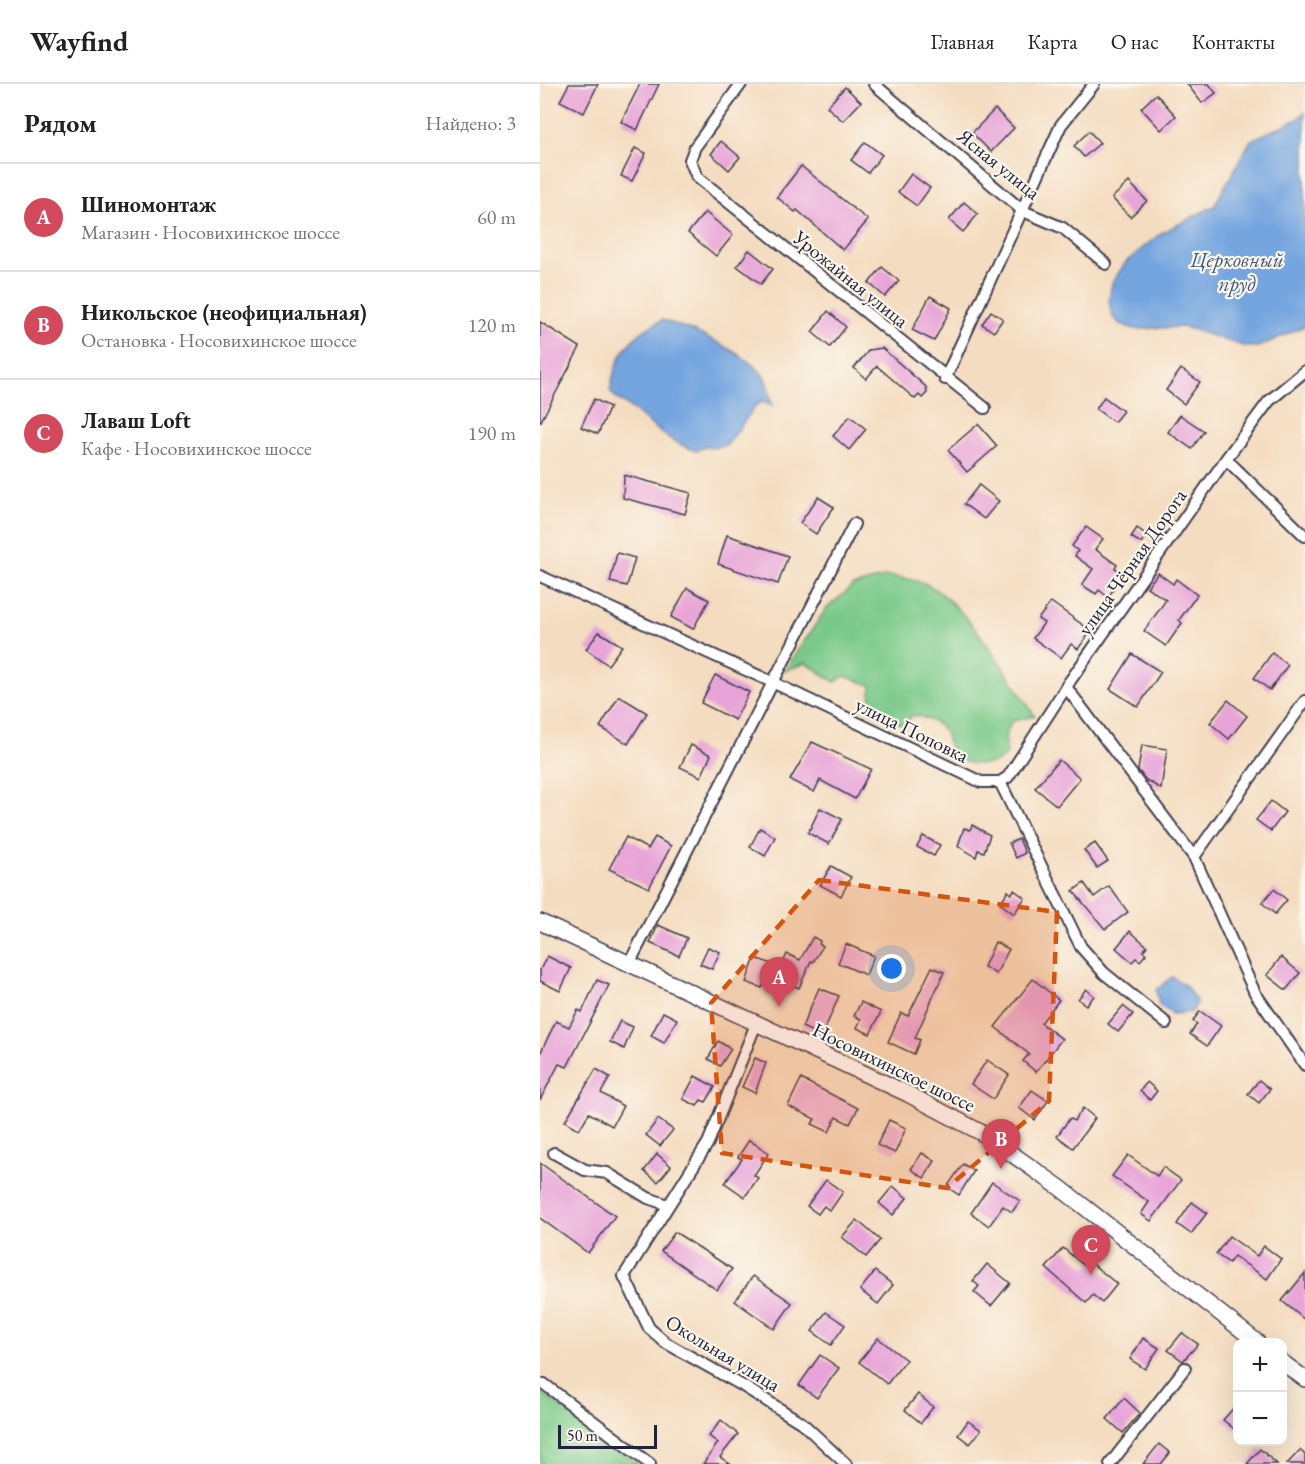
<!DOCTYPE html>
<html lang="ru">
<head>
<meta charset="utf-8">
<style>
	body { margin:0; font-family:"EB Garamond",serif; background:#f2f2f2; color:#222 }
	.controls { position:absolute; right:18px; bottom:18px; display:grid; overflow:hidden; border-radius:12px; box-shadow:0 6px 24px #0002 }
	.controls button { width:54px; height:54px; display:grid; place-items:center; padding:0; border:0; border-bottom:2px solid #e0e0e0; background:#fff; color:#222; font:30px sans-serif }
	.scale { position:absolute; left:18px; bottom:15px; width:99px; box-sizing:border-box; padding-left:6px; border:3px solid #22223b; border-top:0; font-size:16px; line-height:21px; white-space:nowrap; color:#22223b; -webkit-text-stroke:4px #fbf7ec; paint-order:stroke }
	.you { position:absolute; left:352px; top:885px; width:21px; height:21px; margin:-15px; border:4px solid #fff; border-radius:50%; background:#1a73e8; box-shadow:0 0 0 9px #1a73e833 }
	.badge { display:grid; place-items:center; width:39px; height:39px; border-radius:50%; background:#d1495b; color:#fff; font-size:20px; font-weight:700 }
	.pin { position:absolute; translate:-50% -50px; filter:drop-shadow(0 2px 3px #0008) }
	.pin::after { content:''; position:absolute; top:32px; width:21px; height:18px; background:inherit; clip-path:polygon(0 0,100% 0,50% 100%) }
	.list { margin:0; padding:0; list-style:none }
	h2 { display:flex; justify-content:space-between; align-items:center; height:78px; margin:0; padding:0 24px; font-size:26px }
	h2 small { font-size:20px; font-weight:400; color:#767676 }
	.list li { display:grid; grid-template-columns:39px 1fr auto; gap:18px; align-items:center; box-sizing:border-box; height:108px; padding:0 24px; border-top:2px solid #e0e0e0 }
	.list b { display:block; font-size:22px; white-space:nowrap }
	.list p { margin:0; font-size:20px; white-space:nowrap; color:#767676 }
	.list em { font-size:20px; font-style:normal; color:#767676 }
	.map { position:relative; flex:none; width:765px; height:1380px; overflow:hidden }
	header { display:flex; align-items:center; gap:36px; box-sizing:border-box; height:84px; padding:0 30px; background:#fff; border-bottom:2px solid #e0e0e0 }
	header strong { font-size:28px }
	nav { display:flex; gap:33px; margin-inline-start:auto; font-size:21px }
	main { display:flex }
	aside { flex:1; background:#fff }
	.map>svg:first-child { display:block }
</style>
</head>
<body>
<header>
<strong>Wayfind</strong>
<nav><a>Главная</a><a>Карта</a><a>О нас</a><a>Контакты</a></nav>
</header>
<main>
<aside>
<h2>Рядом<small>Найдено: 3</small></h2>
<ul class="list">
<li><span class="badge">A</span><div><b>Шиномонтаж</b><p>Магазин · Носовихинское шоссе</p></div><em>60 m</em></li>
<li><span class="badge">B</span><div><b>Никольское (неофициальная)</b><p>Остановка · Носовихинское шоссе</p></div><em>120 m</em></li>
<li><span class="badge">C</span><div><b>Лаваш Loft</b><p>Кафе · Носовихинское шоссе</p></div><em>190 m</em></li>
</ul>
</aside>
<div class="map">
<svg width="765" height="1380" viewBox="0 0 765 1380">
	<rect width="100%" height="100%" fill="#fbf7ec"/>
	<filter id="ink" filterUnits="userSpaceOnUse"><feTurbulence type="fractalNoise" baseFrequency=".0167" numOctaves="2"/><feDisplacementMap in="SourceGraphic" scale="12" xChannelSelector="R" yChannelSelector="G"/><feConvolveMatrix kernelMatrix="1 2 1 2 8 2 1 2 1" color-interpolation-filters="sRGB"/></filter>
	<filter id="wash" filterUnits="userSpaceOnUse"><feTurbulence type="fractalNoise" baseFrequency=".008" numOctaves="4" result="noise"/><feDisplacementMap in="SourceGraphic" scale="24" xChannelSelector="R" yChannelSelector="G"/><feGaussianBlur stdDeviation="1.35" result="paint"/><feColorMatrix in="noise" values="0 0 0 0 0 0 0 0 0 0 0 0 0 0 0 0 0 1.4 0 .05"/><feComposite in="paint" operator="in"/></filter>
	<g filter="url(#wash)">
		<rect width="100%" height="100%" fill="#f4dcc0"/>
		<!-- green -->
		<g fill="#79c989" stroke="#4e7662" stroke-width="1.5">
			<path d="M348 492C359 494 373 495 384 499 427 519 468 593 495 632L472 637 465 652 467 670C455 684 426 684 413 669 408 664 408 654 404 647 399 638 382 632 372 631L365 642 330 626 331 601 304 592 295 598 266 579 244 587 286 525 313 502Z"/>
			<polygon points="0,1307 98,1380 0,1380"/>
		</g>
		<!-- water -->
		<g fill="#75a5df" stroke="#4c648d" stroke-width="1.5">
			<polygon points="765,28 765,242 718,263 703,262 645,243 594,245 579,239 572,232 569,217 572,199 586,178 620,150 674,122 711,56 756,36"/>
			<path d="M122 236C150 244 204 268 223 291 228 298 230 313 232 322L223 318 216 321 187 361 172 364 164 362 157 367C130 359 114 343 92 325 84 318 77 317 70 307 76 271 89 252 122 236Z"/>
			<polygon points="632,893 646,902 657,919 652,928 632,930 619,921 616,906"/>
		</g>
		<g id="blocks">
			<!-- building -->
			<g fill="#e8a4d8">
				<polygon points="29,0 58,0 44,29 20,17"/>
				<polygon points="100,0 119,0 97,46 81,38"/>
				<polygon points="647,0 669,0 676,9 662,19"/>
				<polygon points="305,3 321,18 303,37 287,23"/>
				<polygon points="616,10 636,32 621,46 601,24"/>
				<polygon points="455,25 474,44 451,68 432,49"/>
				<polygon points="549,47 560,59 544,73 534,62"/>
				<polygon points="181,57 200,73 189,86 171,70"/>
				<polygon points="325,58 342,71 328,89 311,76"/>
				<polygon points="95,64 106,69 92,97 81,92"/>
				<polygon points="261,82 328,136 303,166 257,126 255,128 237,113"/>
				<polygon points="371,90 390,104 377,122 358,108"/>
				<polygon points="589,98 607,117 590,133 572,114"/>
				<polygon points="424,118 438,130 423,148 409,136"/>
				<polygon points="165,128 193,151 176,172 148,149"/>
				<polygon points="209,166 233,185 221,200 197,182"/>
				<polygon points="342,183 359,197 345,213 329,199"/>
				<polygon points="390,212 411,224 394,257 372,246"/>
				<polygon points="288,227 306,243 290,263 272,248"/>
				<polygon points="451,227 463,235 454,248 442,240"/>
				<polygon points="0,238 40,263 0,339"/>
				<polygon points="342,264 386,303 387,309 382,314 379,311 375,315 337,282 326,295 314,284 329,266"/>
				<polygon points="641,285 660,298 644,320 626,306"/>
				<polygon points="564,313 583,327 574,338 556,325"/>
				<polygon points="54,315 70,323 58,350 41,343"/>
				<polygon points="640,331 664,347 652,365 628,348"/>
				<polygon points="310,332 326,345 309,366 293,352"/>
				<polygon points="438,340 457,362 427,388 408,366"/>
				<polygon points="84,391 151,409 145,430 83,414"/>
				<polygon points="439,401 459,417 444,435 424,420"/>
				<polygon points="278,413 294,423 276,450 260,439"/>
				<polygon points="546,443 563,455 555,465 577,481 575,484 584,490 568,513 559,506 556,510 542,501 553,485 535,472 538,467 532,462"/>
				<polygon points="597,444 607,451 601,459 591,453"/>
				<polygon points="187,451 248,472 238,500 178,480"/>
				<polygon points="77,469 95,474 87,502 70,498"/>
				<polygon points="618,489 633,500 636,495 657,511 639,536 642,539 626,562 604,547 626,516 607,503"/>
				<polygon points="147,504 169,516 153,545 131,533"/>
				<polygon points="511,518 551,547 538,565 531,560 521,574 493,554 504,539 498,535"/>
				<polygon points="59,548 82,562 68,581 46,565"/>
				<polygon points="732,569 748,581 730,606 714,594"/>
				<polygon points="592,570 621,588 598,623 570,605"/>
				<polygon points="175,591 209,608 195,636 161,619"/>
				<polygon points="79,612 107,629 88,660 60,643"/>
				<polygon points="688,616 707,632 689,655 670,639"/>
				<polygon points="272,658 331,685 315,715 280,696 274,708 250,696"/>
				<polygon points="151,661 171,671 161,693 140,683"/>
				<polygon points="602,661 627,665 621,705 606,696 598,686"/>
				<polygon points="519,676 540,694 517,722 495,704"/>
				<polygon points="731,717 745,728 731,747 716,736"/>
				<polygon points="280,724 302,735 289,760 268,749"/>
				<polygon points="432,741 450,751 444,768 438,766 436,773 418,762 424,744 430,746"/>
				<polygon points="220,744 235,753 225,772 210,763"/>
				<polygon points="383,752 400,761 394,772 377,763"/>
				<polygon points="86,753 108,765 115,753 131,762 109,804 69,785"/>
				<polygon points="479,755 485,769 476,774 469,759"/>
				<polygon points="555,759 568,777 557,784 544,766"/>
				<polygon points="291,782 311,793 301,812 280,801"/>
				<polygon points="544,799 554,813 569,802 588,828 565,845 533,807"/>
				<polygon points="734,805 747,816 735,830 722,819"/>
				<polygon points="474,806 485,814 474,830 460,819 468,807 471,810"/>
				<polygon points="118,841 147,854 139,872 110,859"/>
				<polygon points="590,847 607,862 603,867 606,870 600,877 596,874 592,878 576,864"/>
				<polygon points="273,853 280,857 279,860 283,862 273,878 271,877 259,904 228,890 222,904 206,898 215,874 241,883 247,870 260,876"/>
				<polygon points="455,858 469,865 456,890 444,883"/>
				<polygon points="306,860 334,872 326,891 298,879"/>
				<polygon points="168,863 180,868 172,885 160,880"/>
				<polygon points="7,872 31,884 20,907 0,897 0,886"/>
				<polygon points="741,873 760,889 746,906 727,891"/>
				<polygon points="392,883 404,888 375,954 380,956 374,970 348,958 361,929 368,932"/>
				<polygon points="493,895 519,916 501,939 522,955 496,988 483,977 489,970 455,943"/>
				<polygon points="57,896 69,901 59,921 27,983 19,980 0,1016 0,970 16,937 29,943 38,926 42,928"/>
				<polygon points="279,904 299,912 282,952 262,943"/>
				<polygon points="546,905 554,912 546,921 538,915"/>
				<polygon points="321,918 341,928 330,950 317,944 321,935 314,932"/>
				<polygon points="583,922 593,930 578,948 568,940"/>
				<polygon points="660,927 681,942 667,962 650,950 657,940 653,937"/>
				<polygon points="123,928 137,935 124,959 111,952"/>
				<polygon points="80,937 93,943 84,965 70,958"/>
				<polygon points="178,957 191,965 180,982 168,975"/>
				<polygon points="215,974 226,979 215,1009 202,1003"/>
				<polygon points="447,976 469,991 453,1015 431,1000"/>
				<polygon points="56,985 70,993 61,1009 83,1022 72,1042 49,1029 39,1046 25,1037"/>
				<polygon points="155,992 175,1003 166,1018 161,1016 157,1022 143,1015"/>
				<polygon points="261,995 318,1024 310,1040 296,1033 289,1048 272,1040 275,1035 248,1022"/>
				<polygon points="719,996 730,1005 719,1019 708,1010"/>
				<polygon points="607,998 617,1007 610,1016 600,1007"/>
				<polygon points="492,1006 508,1017 495,1036 479,1024"/>
				<polygon points="543,1024 555,1034 533,1064 517,1052 530,1034 534,1037"/>
				<polygon points="118,1035 133,1046 120,1062 106,1051"/>
				<polygon points="349,1036 366,1044 355,1069 337,1061"/>
				<polygon points="209,1056 229,1069 214,1091 218,1094 205,1113 185,1099 202,1075 198,1073"/>
				<polygon points="382,1069 395,1077 384,1094 371,1085"/>
				<polygon points="117,1070 131,1082 118,1098 104,1087"/>
				<polygon points="588,1071 617,1092 623,1083 641,1096 611,1137 601,1130 609,1118 572,1092"/>
				<polygon points="0,1079 75,1132 48,1169 0,1134"/>
				<polygon points="423,1080 434,1087 419,1111 407,1103"/>
				<polygon points="286,1096 303,1108 290,1127 284,1122 278,1130 267,1122"/>
				<polygon points="452,1098 480,1117 472,1128 463,1122 449,1142 431,1129"/>
				<polygon points="353,1102 367,1114 353,1131 339,1119"/>
				<polygon points="652,1118 667,1129 651,1150 637,1140"/>
				<polygon points="317,1136 340,1156 326,1173 302,1153"/>
				<polygon points="135,1148 192,1185 177,1206 121,1167"/>
				<polygon points="689,1152 717,1172 724,1162 741,1175 727,1195 694,1172 689,1179 676,1170"/>
				<polygon points="523,1164 546,1183 550,1178 577,1200 562,1219 553,1211 546,1219 506,1184"/>
				<polygon points="447,1180 470,1199 451,1222 434,1208 439,1202 433,1197"/>
				<polygon points="335,1187 353,1201 338,1220 320,1206"/>
				<polygon points="765,1189 765,1236 742,1217"/>
				<polygon points="213,1192 252,1219 234,1245 195,1217"/>
				<polygon points="286,1228 305,1241 291,1261 272,1247"/>
				<polygon points="642,1249 658,1260 643,1277 628,1266"/>
				<polygon points="338,1254 366,1276 347,1300 319,1278"/>
				<polygon points="603,1254 619,1264 605,1285 590,1275"/>
				<polygon points="280,1271 299,1284 277,1314 259,1301"/>
				<polygon points="378,1310 393,1323 381,1339 365,1326"/>
				<polygon points="584,1314 600,1329 583,1349 567,1335"/>
				<polygon points="698,1319 698,1348 683,1336"/>
				<polygon points="181,1336 198,1350 180,1373 190,1380 163,1380 178,1359 169,1352"/>
				<polygon points="428,1337 441,1346 430,1360 418,1351"/>
				<polygon points="619,1360 630,1369 621,1380 603,1380"/>
				<polygon points="720,1365 737,1380 707,1380"/>
				<polygon points="760,1366 765,1371 765,1380 747,1380"/>
			</g>
		</g>
	</g>
	<g filter="url(#ink)">
		<use href="#blocks" fill-opacity="0" stroke="#423e4f" stroke-width="1.5"/>
		<g fill="none" stroke-linecap="round" stroke-linejoin="round">
			<!-- street casing -->
			<g stroke="#423e4f" stroke-width="14">
				<g id="street">
					<polyline points="201,0 155,63 150,76 157,93 445,324"/>
					<polyline points="334,0 483,127 523,144 566,180"/>
					<polyline points="405,295 521,41 554,0"/>
					<polyline points="686,375 765,452"/>
					<polyline points="0,492 232,598 441,698 460,698"/>
					<polyline points="526,603 654,773 715,909 765,981"/>
					<polyline points="460,698 468,693 530,597 686,375 729,317 765,287"/>
					<polyline points="460,698 541,863 564,889 626,939"/>
					<polyline points="654,773 765,617"/>
					<polyline points="89,880 314,440"/>
					<polyline points="216,940 168,1059 84,1192 109,1244 126,1259 203,1302 262,1339 306,1380"/>
					<polyline points="14,1069 45,1086 67,1089 108,1114 128,1121"/>
					<polyline points="4,1300 110,1380"/>
					<polyline points="570,1380 645,1284"/>
				</g>
			</g>
			<!-- secondary casing -->
			<g stroke="#423e4f" stroke-width="18">
				<g id="secondary">
					<polyline points="0,838 368,1010 442,1049 519,1103 717,1258"/>
					<polyline points="742,1278 765,1295"/>
				</g>
			</g>
			<!-- street -->
			<use href="#street" stroke="#fff" stroke-width="10"/>
			<!-- secondary -->
			<use href="#secondary" stroke="#fff" stroke-width="15"/>
		</g>
	</g>
	<!-- marked area -->
	<path fill="#d45411" fill-opacity="0.2" stroke="#d45411" stroke-width="4.5" stroke-dasharray="12 8" stroke-linejoin="round" d="M279 796 517 828 509 1017 407 1104 182 1069 171 919Z"/>
	<g text-anchor="middle" dominant-baseline="central" stroke-width="4.5" stroke-linejoin="round" paint-order="stroke">
		<!-- street labels -->
		<g font-size="20" fill="#22223b" stroke="#fbf7ec">
			<text transform="translate(459 80) rotate(39)">Ясная улица</text>
			<text transform="translate(311 195) rotate(39)">Урожайная улица</text>
			<text transform="translate(592 478) rotate(-55)">улица Чёрная Дорога</text>
			<text transform="translate(372 646) rotate(26)">улица Поповка</text>
			<text transform="translate(354 983) rotate(26)">Носовихинское шоссе</text>
			<text transform="translate(183 1269) rotate(31)">Окольная улица</text>
		</g>
		<!-- water labels -->
		<g font-size="21" font-style="italic" fill="#43567d" stroke="#fbf7ec">
			<text x="697" y="175">Церковный<tspan x="697" dy="24">пруд</tspan></text>
		</g>
	</g>
</svg>
<div class="controls">
<button>+</button>
<button>−</button>
</div>
<div class="scale">50 m</div>
<div class="you"></div>
<div class="pin badge" style="left:239px;top:923px">A</div>
<div class="pin badge" style="left:461px;top:1085px">B</div>
<div class="pin badge" style="left:551px;top:1191px">C</div>
</div>
</main>
</body>
</html>
